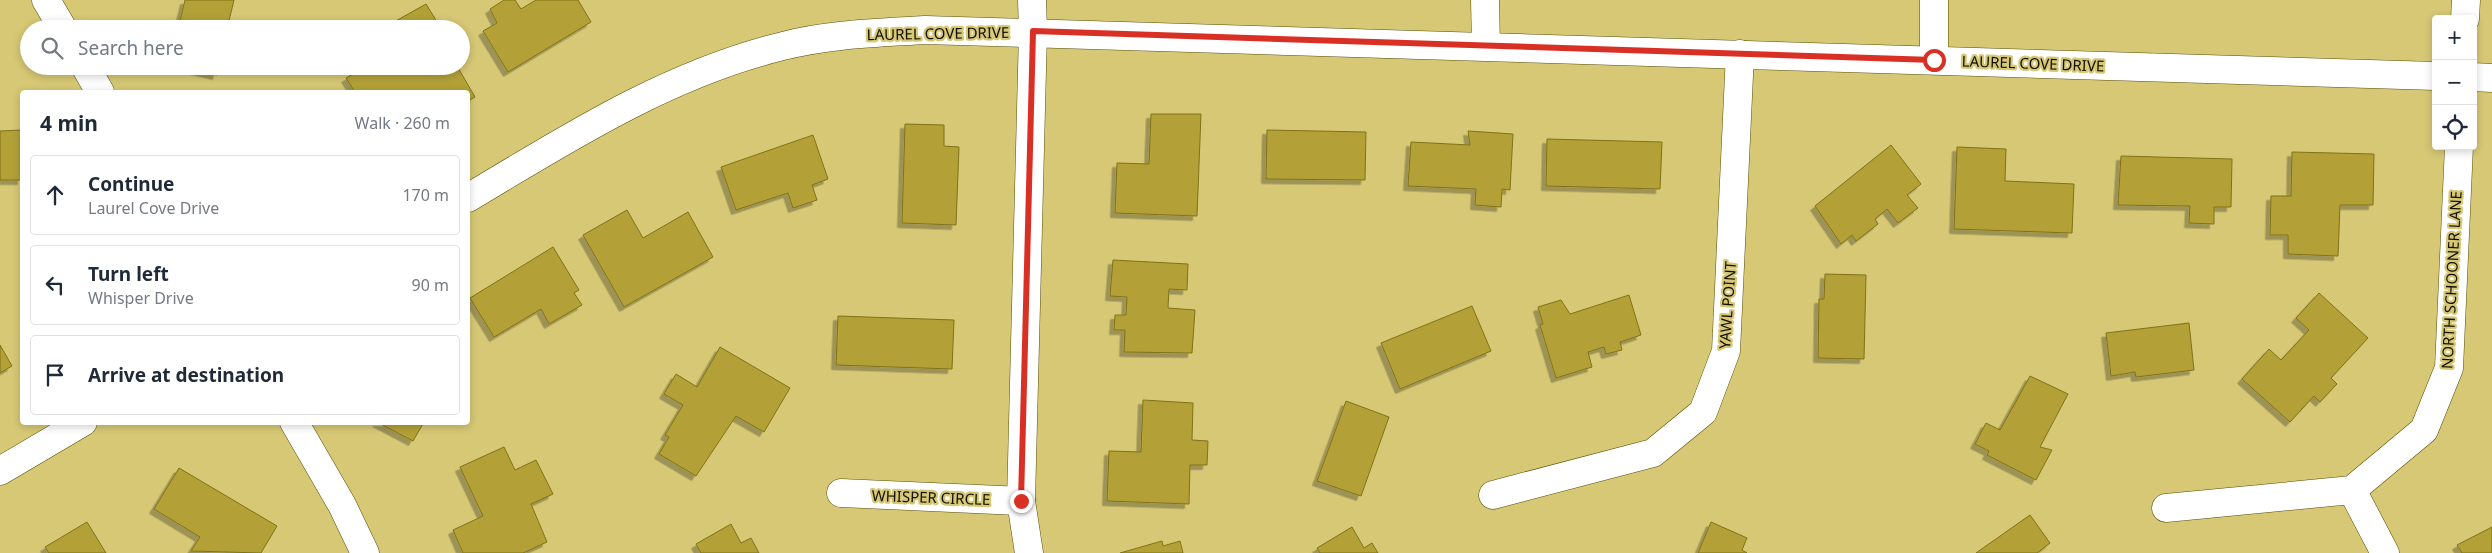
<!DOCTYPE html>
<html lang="en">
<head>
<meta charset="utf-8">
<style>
	body { margin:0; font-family:"Noto Sans",sans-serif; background:#f6f6f7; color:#1f2937 }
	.controls { position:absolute; right:15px; top:15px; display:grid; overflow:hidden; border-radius:5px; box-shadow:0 2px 8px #0003 }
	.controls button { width:45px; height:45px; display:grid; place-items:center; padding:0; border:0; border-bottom:1px solid #e0e1e3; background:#fff; color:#1f2937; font:25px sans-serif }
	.stop { position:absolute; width:15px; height:15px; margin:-11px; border:4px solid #d93025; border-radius:50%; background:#fff }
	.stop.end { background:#d93025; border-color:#fff; box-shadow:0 1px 5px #0008 }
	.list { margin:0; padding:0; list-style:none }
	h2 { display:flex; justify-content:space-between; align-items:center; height:65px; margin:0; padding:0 20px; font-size:21px }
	h2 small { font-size:16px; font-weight:400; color:#747a83 }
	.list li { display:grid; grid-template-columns:32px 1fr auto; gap:15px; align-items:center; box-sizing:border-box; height:80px; margin:0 10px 10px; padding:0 10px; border:1px solid #e0e1e3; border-radius:5px }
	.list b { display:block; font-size:19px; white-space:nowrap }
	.list p { margin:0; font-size:16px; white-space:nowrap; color:#747a83 }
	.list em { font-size:16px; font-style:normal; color:#747a83 }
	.icon { flex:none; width:28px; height:28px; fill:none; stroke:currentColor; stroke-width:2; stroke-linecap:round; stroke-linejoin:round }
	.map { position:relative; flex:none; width:2492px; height:553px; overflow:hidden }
	.search { position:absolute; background:#fff; box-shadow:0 2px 8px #0003; left:20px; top:20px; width:450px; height:55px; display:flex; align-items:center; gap:12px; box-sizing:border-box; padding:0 18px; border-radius:28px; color:#747a83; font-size:19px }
	.panel { position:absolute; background:#fff; box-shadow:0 2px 8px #0003; left:20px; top:90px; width:450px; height:335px; border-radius:5px }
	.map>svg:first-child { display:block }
</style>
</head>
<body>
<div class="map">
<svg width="2492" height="553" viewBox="0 0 2492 553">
	<defs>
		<filter id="shadow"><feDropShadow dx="-4.5" dy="4.5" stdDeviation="0" flood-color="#0004"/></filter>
	</defs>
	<rect width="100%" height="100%" fill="#d6c875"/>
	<!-- building -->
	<g fill="#b3a137" stroke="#807219" filter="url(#shadow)">
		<polygon points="185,0 234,0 227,29 178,29"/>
		<polygon points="504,0 515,0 521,9 536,0 578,0 591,22 508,72 483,31 497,23 490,9"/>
		<polygon points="426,4 439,25 435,29 386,29 385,27"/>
		<polygon points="178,66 219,66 217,75"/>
		<polygon points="367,66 457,66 475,97 468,101 468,92 355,92 346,78"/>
		<polygon points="1151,114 1201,114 1197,216 1115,213 1117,163 1149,164"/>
		<polygon points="905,124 944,125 944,146 959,147 956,225 902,223"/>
		<polygon points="22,130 22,180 0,180 0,131"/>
		<polygon points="1267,130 1366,132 1365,180 1266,179"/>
		<polygon points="1468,131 1513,134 1510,190 1502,189 1501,207 1475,205 1476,189 1408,186 1411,142 1470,145"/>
		<polygon points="813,135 828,179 812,185 817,200 793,208 788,193 736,210 721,167"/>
		<polygon points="1547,139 1662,142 1660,189 1546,186"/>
		<polygon points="1891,145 1921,184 1907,195 1918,208 1898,223 1887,209 1875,219 1878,224 1856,241 1852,235 1841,244 1815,206"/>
		<polygon points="1957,147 2006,149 2005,181 2074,184 2072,233 1954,229"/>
		<polygon points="2292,152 2374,154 2373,205 2340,205 2338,256 2288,254 2288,235 2270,235 2271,196 2291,196"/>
		<polygon points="2121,156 2232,159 2231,207 2214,207 2214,224 2189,223 2190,206 2118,205"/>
		<polygon points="627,210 643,238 688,212 713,257 624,307 583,235"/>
		<polygon points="553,247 579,290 574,293 582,305 549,324 541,309 494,337 470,298"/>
		<polygon points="1113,260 1188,264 1187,290 1169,289 1168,308 1195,310 1192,353 1124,352 1125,330 1114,330 1115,315 1126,315 1127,297 1110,296"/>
		<polygon points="1825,274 1866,275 1864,359 1818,358 1819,299 1824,299"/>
		<polygon points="2319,293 2368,338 2331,378 2337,384 2320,402 2314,396 2290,422 2242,379 2269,349 2281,360 2309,330 2296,318"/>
		<polygon points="1629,295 1641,335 1620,342 1622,350 1606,354 1604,347 1588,352 1592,367 1556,378 1540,325 1543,324 1538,307 1561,300 1570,314"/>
		<polygon points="1472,306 1491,351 1400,389 1381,343"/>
		<polygon points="838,316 954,320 952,369 836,365"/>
		<polygon points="2189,323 2194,370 2136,377 2135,372 2111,376 2106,333"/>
		<polygon points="0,345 12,366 0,373"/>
		<polygon points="720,347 790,388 764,432 736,416 696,476 659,454 669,437 665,435 683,405 664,394 676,374 697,387"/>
		<polygon points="2030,376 2068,394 2040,447 2052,450 2036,480 1987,455 1989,451 1975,444 1986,423 2000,430"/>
		<polygon points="1143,400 1193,403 1192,440 1208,441 1207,465 1190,465 1189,504 1107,501 1109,451 1141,452"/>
		<polygon points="1346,401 1389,417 1361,496 1317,481"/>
		<polygon points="377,422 424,422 413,441"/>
		<polygon points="504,447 515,470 536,460 553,494 531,504 547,542 523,553 463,553 453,530 483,516 460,467"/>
		<polygon points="179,468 277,526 261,553 191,551 200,537 154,509"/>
		<polygon points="2030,515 2050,543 2037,553 1976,553"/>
		<polygon points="87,522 106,553 49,553 45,547"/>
		<polygon points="1711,522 1747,538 1742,550 1747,553 1698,553"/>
		<polygon points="731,524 741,543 751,538 759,553 701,553 696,544"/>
		<polygon points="1352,527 1364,548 1372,543 1378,553 1320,553 1317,548"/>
		<polygon points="2492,527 2492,553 2462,553 2457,545"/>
		<polygon points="1162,541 1163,546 1180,541 1183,553 1120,553"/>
	</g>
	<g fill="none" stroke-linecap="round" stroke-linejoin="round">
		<!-- minor casing -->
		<g stroke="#584d06" stroke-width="29">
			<g id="minor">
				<polyline points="46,0 63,29"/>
				<polyline points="1485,0 1486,46"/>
				<polyline points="2465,19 2466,0"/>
				<polyline points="1934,60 1934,0"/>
				<polyline points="85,66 100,92"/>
				<polyline points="2473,77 2492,78"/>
				<path d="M468 198C568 138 668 74 783 46 829 34 878 33 925 30L2436 76"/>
				<polyline points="294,422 342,505 365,553"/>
				<polyline points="0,471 83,422"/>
				<polyline points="2352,490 2385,553"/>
				<polyline points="841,493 1021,501"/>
				<polyline points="1493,495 1653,453 1703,412 1726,351 1740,54"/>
				<polyline points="2166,508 2352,490 2424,430 2449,368 2459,146"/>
				<polyline points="1029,553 1021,501 1033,31 1032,0"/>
			</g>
		</g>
		<!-- minor -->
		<use href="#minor" stroke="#fff" stroke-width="28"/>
	</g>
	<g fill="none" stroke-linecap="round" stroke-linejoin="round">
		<!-- route -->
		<polyline stroke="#d93025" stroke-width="6" points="1021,501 1033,31 1934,60"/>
	</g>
	<g text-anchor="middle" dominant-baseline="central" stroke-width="4.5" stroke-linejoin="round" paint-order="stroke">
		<!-- street labels -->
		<g font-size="15" fill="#120e00" stroke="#d6c875">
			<text transform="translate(938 33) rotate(-1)">LAUREL COVE DRIVE</text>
			<text transform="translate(2033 63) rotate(2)">LAUREL COVE DRIVE</text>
			<text transform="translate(2451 280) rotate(-87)">NORTH SCHOONER LANE</text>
			<text transform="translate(1727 305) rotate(-86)">YAWL POINT</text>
			<text transform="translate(931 497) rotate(2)">WHISPER CIRCLE</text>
		</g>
	</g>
</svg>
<div class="controls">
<button>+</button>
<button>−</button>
<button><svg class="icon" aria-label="locate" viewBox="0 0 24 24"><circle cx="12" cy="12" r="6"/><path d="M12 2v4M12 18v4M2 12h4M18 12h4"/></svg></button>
</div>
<div class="stop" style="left:1934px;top:60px"></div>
<div class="stop end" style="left:1021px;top:501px"></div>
<div class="search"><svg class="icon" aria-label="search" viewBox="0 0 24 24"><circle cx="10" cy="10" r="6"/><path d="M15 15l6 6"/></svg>Search here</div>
<section class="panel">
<h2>4 min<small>Walk · 260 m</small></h2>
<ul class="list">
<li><svg class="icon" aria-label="ahead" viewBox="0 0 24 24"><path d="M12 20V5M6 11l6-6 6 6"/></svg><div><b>Continue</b><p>Laurel Cove Drive</p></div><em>170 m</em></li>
<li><svg class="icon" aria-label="left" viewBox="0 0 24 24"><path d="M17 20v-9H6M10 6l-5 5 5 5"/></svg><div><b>Turn left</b><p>Whisper Drive</p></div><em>90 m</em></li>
<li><svg class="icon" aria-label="arrive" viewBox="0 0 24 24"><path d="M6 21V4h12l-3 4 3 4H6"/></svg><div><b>Arrive at destination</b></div></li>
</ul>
</section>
</div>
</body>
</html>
